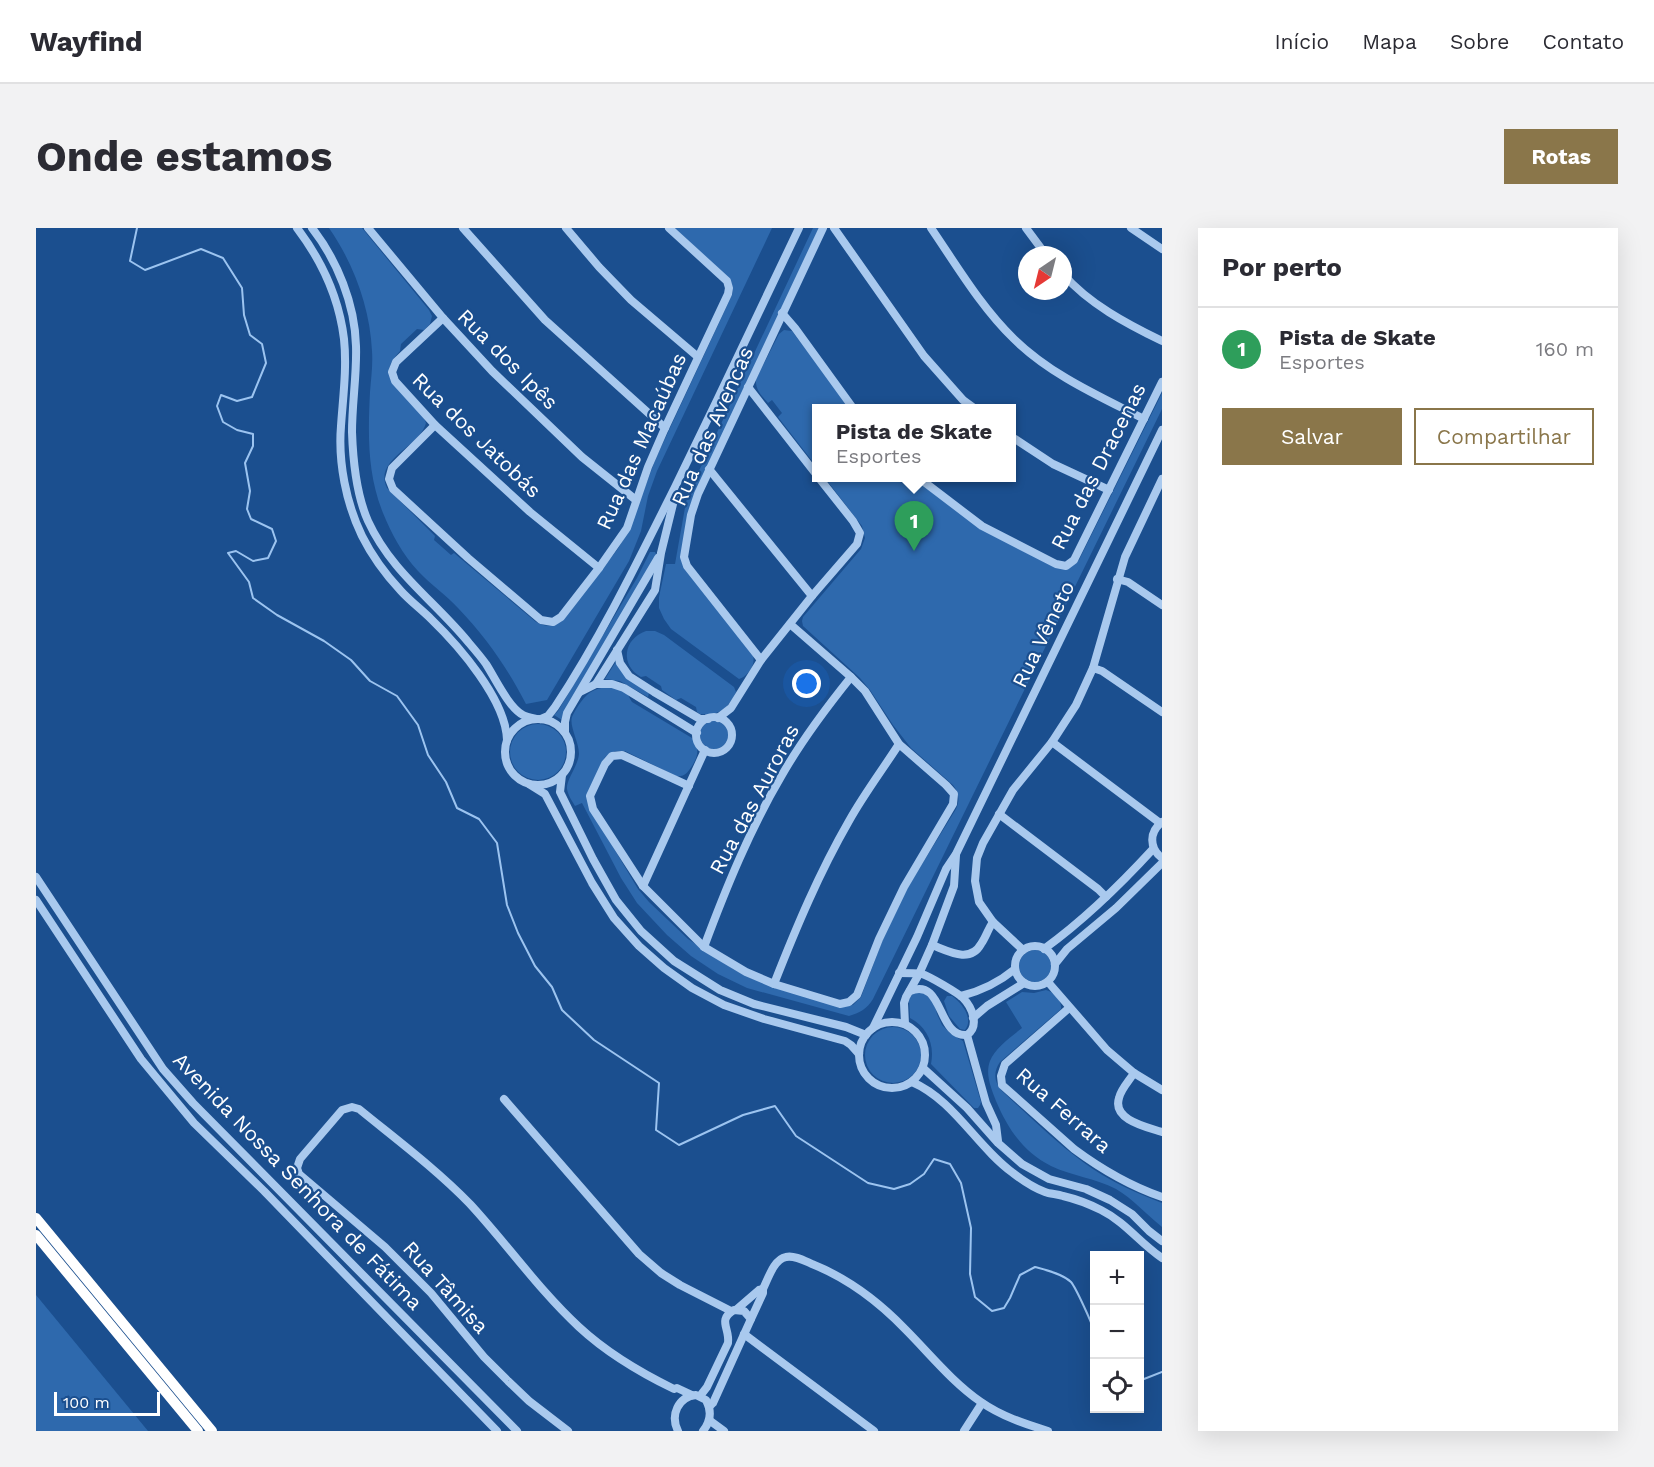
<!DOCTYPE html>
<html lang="pt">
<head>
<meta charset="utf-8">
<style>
	body { margin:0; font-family:"Work Sans",sans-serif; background:#f2f2f3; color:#2b2b33 }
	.controls { position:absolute; right:18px; bottom:18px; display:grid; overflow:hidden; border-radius:0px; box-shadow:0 6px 24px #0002 }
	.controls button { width:54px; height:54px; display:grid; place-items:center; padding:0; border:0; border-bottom:2px solid #e1e1e2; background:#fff; color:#2b2b33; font:30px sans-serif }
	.compass { position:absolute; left:982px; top:18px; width:54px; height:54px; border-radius:50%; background:#fff; box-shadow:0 6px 24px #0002; rotate:215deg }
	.scale { position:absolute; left:18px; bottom:15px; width:106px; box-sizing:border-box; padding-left:6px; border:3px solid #fff; border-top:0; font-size:16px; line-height:21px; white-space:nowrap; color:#fff; -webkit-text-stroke:4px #1b4f8f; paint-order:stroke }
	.you { position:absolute; left:771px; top:456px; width:21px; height:21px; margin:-15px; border:4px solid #fff; border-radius:50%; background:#1a73e8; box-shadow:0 0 0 9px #1a73e833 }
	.badge { display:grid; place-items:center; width:39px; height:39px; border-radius:50%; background:#8a764a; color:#fff; font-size:20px; font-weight:700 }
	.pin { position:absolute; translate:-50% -50px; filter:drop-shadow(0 2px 3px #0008) }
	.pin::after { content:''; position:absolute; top:32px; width:21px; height:18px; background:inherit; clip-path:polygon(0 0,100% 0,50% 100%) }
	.popup { position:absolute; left:776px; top:176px; width:204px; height:78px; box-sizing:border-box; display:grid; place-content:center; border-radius:0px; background:#fff; filter:drop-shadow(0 2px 4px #0005); font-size:20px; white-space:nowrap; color:#7c7c81 }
	.popup b { font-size:22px; color:#2b2b33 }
	.popup::after { content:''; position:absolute; left:50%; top:100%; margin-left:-12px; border:12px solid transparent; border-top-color:#fff }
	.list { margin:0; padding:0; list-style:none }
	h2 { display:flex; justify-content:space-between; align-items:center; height:78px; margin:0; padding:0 24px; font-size:26px }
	h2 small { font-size:20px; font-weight:400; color:#7c7c81 }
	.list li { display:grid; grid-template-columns:39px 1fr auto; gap:18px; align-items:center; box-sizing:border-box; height:84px; padding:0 24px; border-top:2px solid #e1e1e2 }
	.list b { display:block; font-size:22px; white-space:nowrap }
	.list p { margin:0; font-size:20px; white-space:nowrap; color:#7c7c81 }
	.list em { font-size:20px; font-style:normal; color:#7c7c81 }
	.actions { display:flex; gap:12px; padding:18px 24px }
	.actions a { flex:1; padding:14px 0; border:2px solid #8a764a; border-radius:0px; text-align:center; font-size:21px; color:#8a764a }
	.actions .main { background:#8a764a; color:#fff }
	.icon { flex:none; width:33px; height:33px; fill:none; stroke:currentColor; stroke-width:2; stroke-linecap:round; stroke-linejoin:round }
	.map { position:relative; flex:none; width:1126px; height:1203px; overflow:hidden; border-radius:0px }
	header { display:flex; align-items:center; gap:36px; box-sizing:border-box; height:84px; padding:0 30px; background:#fff; border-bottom:2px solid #e1e1e2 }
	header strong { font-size:28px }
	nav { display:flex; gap:33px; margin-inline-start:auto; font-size:21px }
	.intro { display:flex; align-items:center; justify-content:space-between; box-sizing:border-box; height:144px; padding:0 36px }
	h1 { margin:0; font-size:42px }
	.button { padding:15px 27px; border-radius:0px; background:#8a764a; color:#fff; font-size:21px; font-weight:700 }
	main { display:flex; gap:36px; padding:0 36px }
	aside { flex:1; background:#fff; border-radius:0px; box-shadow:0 6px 24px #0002 }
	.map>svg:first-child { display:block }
</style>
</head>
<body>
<header>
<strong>Wayfind</strong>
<nav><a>Início</a><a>Mapa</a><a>Sobre</a><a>Contato</a></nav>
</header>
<div class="intro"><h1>Onde estamos</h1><a class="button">Rotas</a></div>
<main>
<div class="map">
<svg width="1126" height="1203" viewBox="0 0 1126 1203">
	<rect width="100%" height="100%" fill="#1b4f8f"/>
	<!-- green -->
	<g fill="#2e69ad">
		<path d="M293 0H326L393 82 396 88 394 96 388 102 381 101 365 116 364 123C358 130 353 135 353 145L387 188 390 195C384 219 337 231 351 260L399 308 398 312 415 327 418 325 500 394C509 399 517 399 526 393L581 322 592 304 620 230 696 67 697 60 694 52 639 0H736L621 243 612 268 605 303 593 333 511 472 490 476C472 441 450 409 422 380 410 367 394 356 382 343 367 327 355 305 347 285 331 245 332 206 334 164 335 151 337 137 336 123 334 80 318 36 293 0Z"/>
		<path d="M777 0H783L659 265 646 331 717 428C720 437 711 449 703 451L635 401 628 391 623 380V369L630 336H639L650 274 654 262Z"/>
		<path d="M748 102 756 103 814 180H780V238L742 189 746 185 736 172 732 175C726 168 719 162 720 151L743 106Z"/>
		<path d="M1126 165V181L837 771C831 781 823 785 813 788L711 760 682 746 655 728 631 707 601 675 585 650 546 575 539 578C536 573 532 567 531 561 530 552 542 538 543 526 543 514 533 498 536 489 539 482 546 471 552 466 562 458 581 456 591 466 592 466 595 473 596 474L656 510C664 521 662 528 656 538 651 545 649 549 640 548L589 523H579L569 529 552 564 555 582 602 661 613 674 652 711 697 741 714 750 804 779 817 777 825 769 847 711 872 659 920 581C924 572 923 565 917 557L875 520 857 497 834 462 824 450 767 398 766 393 767 389 825 321 829 310 826 298 789 250H872L881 258 884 255 944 298 1034 339 1043 332Z"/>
		<polygon points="614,324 619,324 621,328 526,492 518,487 522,483 601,350"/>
		<path d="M610 403H619L628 407 698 459 700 464C692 481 683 488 664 486L661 484 660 479 645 470 640 472 626 462 625 458 610 448 605 449C584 437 587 411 610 403Z"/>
		<polygon points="581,432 613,465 612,469 584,453 569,451"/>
		<circle cx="678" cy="507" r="14"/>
		<circle cx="502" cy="524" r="28"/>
		<circle cx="999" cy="738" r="16"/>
		<path d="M1010 762C1018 764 1026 772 1025 781L964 834C957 844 958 854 966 863 992 887 1018 913 1047 934 1071 952 1098 964 1126 975V999C1110 986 1097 971 1080 961 1059 950 1036 948 1015 938 987 924 972 901 960 873 955 860 949 846 954 833 959 820 975 809 986 800L970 774 986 764 998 765Z"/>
		<path d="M887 764 898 775 901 786 906 797 915 806 927 813 945 874 944 877 942 880H938L895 836C899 816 891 799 874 790L873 772 877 765Z"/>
		<path d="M911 768H916C926 775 938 791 929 802L924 801 913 788 908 773Z"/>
		<circle cx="857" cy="827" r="28"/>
		<polygon points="0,1067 112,1203 0,1203"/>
	</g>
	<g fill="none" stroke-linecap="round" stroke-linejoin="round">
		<!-- stream -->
		<g stroke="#9cc4f0" stroke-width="2">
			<path d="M101 0 94 33 109 42 165 21 187 30 206 60 208 87 214 107 226 116 230 135 216 169 201 173 185 167 181 178 187 194 201 202 217 206V218L209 235 214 263 211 281 215 291 236 301 240 313 232 330 217 333 200 323 192 325 213 354 217 370 241 387 288 413 315 432 334 453 361 468 382 497 392 527 410 554 421 580 443 591 461 615 471 677 482 705 499 738 516 759 526 782 558 812 623 855 620 902 643 917 707 887 739 878 760 908 832 955 858 961 874 956 888 946 898 931 914 936 925 955 935 1000 934 1046 939 1069 956 1083 968 1080 974 1070 984 1047 999 1039C1010 1042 1027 1046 1035 1054 1040 1060 1056 1095 1058 1103"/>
			<polyline points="1104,1150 1108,1151 1126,1144"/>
		</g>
		<!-- minor -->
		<g stroke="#a9c9ee" stroke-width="8">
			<path d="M261 0C286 33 303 70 308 111 311 140 307 169 305 198 302 234 310 275 326 308 336 328 350 347 365 363 374 373 386 382 395 391 423 418 470 472 471 512"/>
			<path d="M276 0C301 32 319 76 320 118 321 146 316 175 316 204 317 233 320 266 332 293 356 345 398 372 433 415 439 422 445 429 450 436 459 450 473 480 487 487 491 489 496 490 500 491"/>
			<polyline points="332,0 407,90 456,143 546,229 600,272"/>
			<polyline points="427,0 509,92 629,200"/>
			<polyline points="530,0 563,39 595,72 662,129"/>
			<polyline points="798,0 888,128 927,172 938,180"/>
			<path d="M895 0C921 38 945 79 978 111 1015 147 1063 168 1108 191"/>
			<polyline points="990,0 1010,27"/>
			<polyline points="1095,0 1126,21"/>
			<path d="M1027 46C1053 76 1091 96 1126 113"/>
			<polyline points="746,85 759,100 817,180"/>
			<polyline points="407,90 360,134 356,144 359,153 399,197 494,284 563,340"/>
			<polyline points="712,159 780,246"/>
			<polyline points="399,197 356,240 353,251 357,261 432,330 505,392 517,394 525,389 563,340 591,300 612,239 629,200 692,66 693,60 691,53 633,0"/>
			<polyline points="976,209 1017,236 1073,262"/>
			<polyline points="673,241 776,368"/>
			<polyline points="883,250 946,298 1020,336 1030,338 1038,332 1126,154"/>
			<polyline points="1081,351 1092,354 1126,377"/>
			<polyline points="581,422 584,435 593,448 618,464 664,491 672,491"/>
			<polyline points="725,432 651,338 648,329 655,287 662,266 787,0"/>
			<polyline points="1057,440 1066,443 1126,484"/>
			<polyline points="560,456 576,456 588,460 661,505"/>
			<polyline points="544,464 560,456 619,362 625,325 639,268"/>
			<circle cx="678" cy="507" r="18"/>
			<polyline points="682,490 695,480 725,432 776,368 821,316 824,305 817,293 783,250"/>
			<circle cx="502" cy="524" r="33"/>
			<path d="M505 491 512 488 519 479C565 409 602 333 639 259 681 173 722 86 763 0"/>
			<polyline points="529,504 529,494 531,485 622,330"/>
			<polyline points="1016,514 1124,595"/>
			<polyline points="526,547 524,564 557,631 580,672 605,703 638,733 684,762 718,776 810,799 830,807"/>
			<polyline points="493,556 509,566 556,655 578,690 603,718 628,740 656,760 688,777 728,791 809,813 815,817 823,826"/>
			<polyline points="653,558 586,527 576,528 569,536 554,568 557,581 607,658 668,719 710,744 738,756 804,776 813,774 821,767 843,711 868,659 917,576 918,566 910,557 863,516 829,463 815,449 754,396"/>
			<polyline points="963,586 1062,661 1070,669"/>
			<path d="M1126 594C1113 604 1113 620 1126 630"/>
			<polyline points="0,649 127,841 157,875 481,1203"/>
			<polyline points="607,658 669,522"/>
			<polyline points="0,672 105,831 158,895 228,963 461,1203"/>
			<path d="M896 717C912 723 934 736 945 716 950 709 952 701 957 694"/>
			<circle cx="999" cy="738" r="20"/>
			<path d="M668 719C690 660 714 601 746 547 766 512 790 480 815 449"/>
			<path d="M1008 721C1048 692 1084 657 1117 621"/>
			<polyline points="987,722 957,694 943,674 939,653 941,630 947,615 977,562 1016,514 1040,477 1057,440 1089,329 1126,251"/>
			<polyline points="1019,736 1031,721 1080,680 1126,635"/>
			<path d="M863 745C870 745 879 745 886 746 893 748 922 765 927 770 936 779 944 798 931 807 901 810 908 749 874 763"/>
			<polyline points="1012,754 1071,822 1098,845 1126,862"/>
			<path d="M738 756C760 700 783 645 813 593 828 566 847 541 863 516"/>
			<path d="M925 768C945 763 962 755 979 741"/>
			<path d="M1033 780 969 836 965 848 966 857 1038 921C1065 941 1094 958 1126 969"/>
			<polyline points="937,790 951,778 988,755"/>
			<circle cx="856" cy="827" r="33"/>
			<polyline points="869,796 868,775 870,769 883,746 896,717 918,658 920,627"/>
			<polyline points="837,800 881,709 910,641 920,626 1126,202"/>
			<polyline points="931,807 950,875 960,897 962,913"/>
			<polyline points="887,840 931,880 962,915 986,936 1013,951 1050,961 1074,972 1096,986 1113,1003 1126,1013"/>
			<path d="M1098 845C1093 853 1085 861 1083 870 1076 892 1111 899 1126 904"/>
			<path d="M876 854C918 872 941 919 977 945 986 952 998 960 1009 964 1014 966 1021 966 1027 968 1040 971 1053 976 1065 982 1089 994 1104 1015 1126 1030"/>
			<polyline points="468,871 603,1026 625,1045 644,1057 695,1083"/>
			<polyline points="701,1081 723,1062 727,1061"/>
			<path d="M715 1091 727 1065V1061C732 1051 738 1031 750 1029 758 1027 769 1033 776 1036 811 1050 843 1074 869 1101 894 1126 916 1154 945 1174 965 1188 989 1196 1012 1203"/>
			<polyline points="708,1106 838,1203"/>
			<path d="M664 1168 671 1159 692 1115C694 1100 681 1092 698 1082L708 1083 715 1091 677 1175 673 1179"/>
			<polyline points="673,1192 688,1203"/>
			<path d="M532 1203 493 1173 472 1153 448 1129 395 1065 349 1019 263 946 261 940 264 931 306 882 316 879 323 881C361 912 400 941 434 976 471 1016 503 1062 543 1099 571 1125 603 1144 638 1161L641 1160 656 1167"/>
			<path d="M642 1203C634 1187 642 1169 660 1167L670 1172C676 1183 675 1193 667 1203"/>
			<polyline points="928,1203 946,1175"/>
		</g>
		<!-- highway -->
		<g stroke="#fff" stroke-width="10">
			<polyline points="0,990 176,1203"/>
			<polyline points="0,1007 162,1203"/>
		</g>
	</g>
	<g text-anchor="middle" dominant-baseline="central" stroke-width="4.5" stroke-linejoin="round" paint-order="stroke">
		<!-- street labels -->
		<g font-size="21" fill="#fff" stroke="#1b4f8f">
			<text transform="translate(472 131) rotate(45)">Rua dos Ipês</text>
			<text transform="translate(676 198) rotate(-66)">Rua das Avencas</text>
			<text transform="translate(441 207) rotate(44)">Rua dos Jatobás</text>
			<text transform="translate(605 213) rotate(-66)">Rua das Macaúbas</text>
			<text transform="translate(1062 238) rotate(-63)">Rua das Dracenas</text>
			<text transform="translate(1007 406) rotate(-64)">Rua Vêneto</text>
			<text transform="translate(718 571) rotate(-62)">Rua das Auroras</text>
			<text transform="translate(1028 882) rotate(41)">Rua Ferrara</text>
			<text transform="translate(262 953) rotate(46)">Avenida Nossa Senhora de Fátima</text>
			<text transform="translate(410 1059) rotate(48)">Rua Tâmisa</text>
		</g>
	</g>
</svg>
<div class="controls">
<button>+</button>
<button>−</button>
<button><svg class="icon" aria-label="locate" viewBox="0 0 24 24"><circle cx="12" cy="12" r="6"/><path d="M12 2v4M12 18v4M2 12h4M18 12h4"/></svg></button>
</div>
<svg class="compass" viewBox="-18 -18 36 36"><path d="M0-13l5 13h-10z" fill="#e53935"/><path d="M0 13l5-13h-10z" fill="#7c7c81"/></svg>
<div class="scale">100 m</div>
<div class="you"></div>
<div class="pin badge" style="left:878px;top:323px;background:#2e9e5b">1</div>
<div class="popup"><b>Pista de Skate</b>Esportes</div>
</div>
<aside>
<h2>Por perto<small></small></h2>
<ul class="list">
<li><span class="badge" style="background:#2e9e5b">1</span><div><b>Pista de Skate</b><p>Esportes</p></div><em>160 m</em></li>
</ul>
<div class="actions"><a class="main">Salvar</a><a>Compartilhar</a></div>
</aside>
</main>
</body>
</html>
